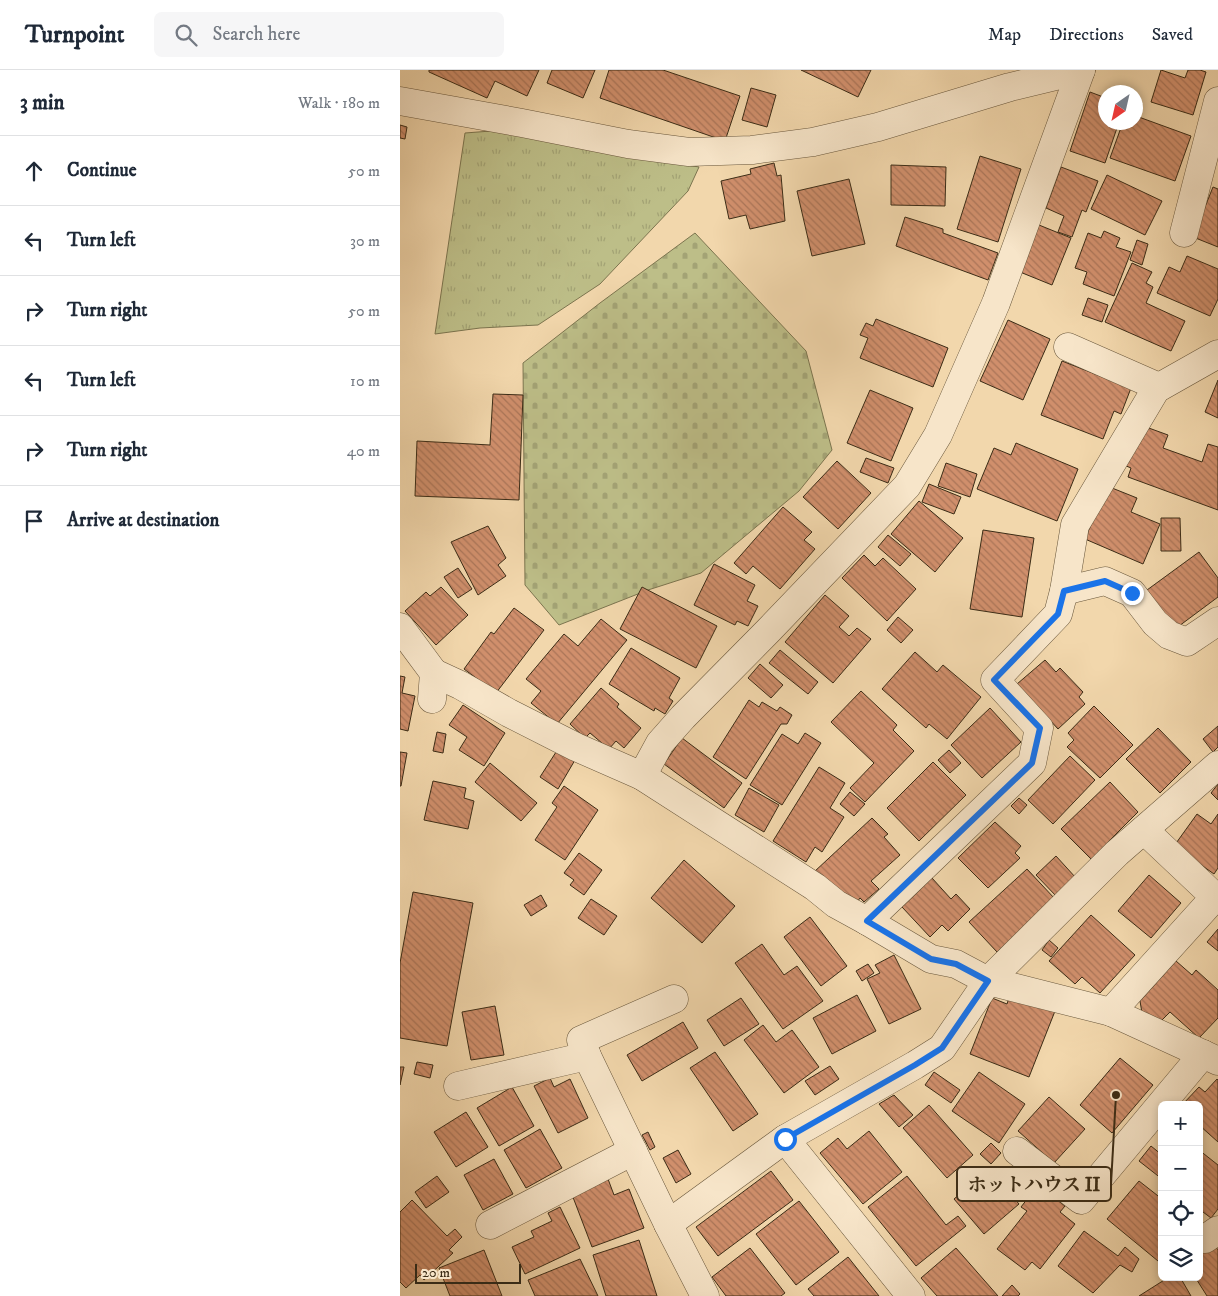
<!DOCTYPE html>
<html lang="en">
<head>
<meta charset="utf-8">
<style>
	body { margin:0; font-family:"IM FELL DW Pica","Noto Serif JP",serif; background:#f6f6f7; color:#1f2937 }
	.controls { position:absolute; right:15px; bottom:15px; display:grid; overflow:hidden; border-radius:8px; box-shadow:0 2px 8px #0003 }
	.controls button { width:45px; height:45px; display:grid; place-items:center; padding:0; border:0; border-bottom:1px solid #e0e1e3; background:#fff; color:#1f2937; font:25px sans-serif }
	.compass { position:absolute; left:698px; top:15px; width:45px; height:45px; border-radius:50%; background:#fff; box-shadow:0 2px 8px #0003; rotate:214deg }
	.scale { position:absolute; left:15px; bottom:12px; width:106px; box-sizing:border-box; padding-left:5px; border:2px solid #3b2c16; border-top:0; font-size:14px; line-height:18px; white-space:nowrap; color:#3b2c16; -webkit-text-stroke:4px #f7e5c9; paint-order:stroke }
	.stop { position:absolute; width:15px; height:15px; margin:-11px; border:4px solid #1a73e8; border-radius:50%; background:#fff }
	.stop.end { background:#1a73e8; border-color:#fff; box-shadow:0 1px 5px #0008 }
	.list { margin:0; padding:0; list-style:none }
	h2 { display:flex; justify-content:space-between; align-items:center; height:65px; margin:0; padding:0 20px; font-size:21px }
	h2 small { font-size:16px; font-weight:400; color:#747a83 }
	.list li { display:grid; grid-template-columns:32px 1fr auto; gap:15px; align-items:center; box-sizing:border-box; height:70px; padding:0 20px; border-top:1px solid #e0e1e3 }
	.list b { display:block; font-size:19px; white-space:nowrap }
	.list em { font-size:16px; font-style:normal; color:#747a83 }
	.icon { flex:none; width:28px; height:28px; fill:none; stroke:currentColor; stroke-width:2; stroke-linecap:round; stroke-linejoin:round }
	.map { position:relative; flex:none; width:818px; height:1226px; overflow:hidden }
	header { display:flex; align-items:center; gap:30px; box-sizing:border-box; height:70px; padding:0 25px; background:#fff; border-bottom:1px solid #e0e1e3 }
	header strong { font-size:24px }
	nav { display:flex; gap:28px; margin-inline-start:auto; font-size:18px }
	.search { width:350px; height:45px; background:#f6f6f7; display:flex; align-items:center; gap:12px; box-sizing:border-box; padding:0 18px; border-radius:8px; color:#747a83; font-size:19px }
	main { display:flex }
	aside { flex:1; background:#fff }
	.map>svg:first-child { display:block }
</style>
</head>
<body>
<header>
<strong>Turnpoint</strong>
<div class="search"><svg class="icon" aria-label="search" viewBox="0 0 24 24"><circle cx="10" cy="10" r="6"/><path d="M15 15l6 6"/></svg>Search here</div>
<nav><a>Map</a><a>Directions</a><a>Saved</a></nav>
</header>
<main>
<aside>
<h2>3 min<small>Walk · 180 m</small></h2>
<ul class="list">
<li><svg class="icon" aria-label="ahead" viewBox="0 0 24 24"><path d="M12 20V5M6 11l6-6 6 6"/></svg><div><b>Continue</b></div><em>50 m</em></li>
<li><svg class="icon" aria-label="left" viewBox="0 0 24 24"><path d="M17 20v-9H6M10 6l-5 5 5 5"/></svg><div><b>Turn left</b></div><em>30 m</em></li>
<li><svg class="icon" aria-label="right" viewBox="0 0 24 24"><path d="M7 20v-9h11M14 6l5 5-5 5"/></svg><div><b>Turn right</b></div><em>50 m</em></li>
<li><svg class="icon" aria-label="left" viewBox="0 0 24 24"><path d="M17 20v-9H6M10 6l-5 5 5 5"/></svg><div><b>Turn left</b></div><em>10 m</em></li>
<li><svg class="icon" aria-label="right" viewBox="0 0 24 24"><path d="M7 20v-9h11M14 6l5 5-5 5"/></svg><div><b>Turn right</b></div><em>40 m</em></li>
<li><svg class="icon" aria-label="arrive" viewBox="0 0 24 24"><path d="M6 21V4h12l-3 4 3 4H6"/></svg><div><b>Arrive at destination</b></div></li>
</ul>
</aside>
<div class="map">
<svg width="818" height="1226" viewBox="0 0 818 1226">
	<defs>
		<pattern id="grass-tufts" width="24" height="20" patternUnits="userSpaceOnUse" patternTransform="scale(1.25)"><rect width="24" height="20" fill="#bdbe88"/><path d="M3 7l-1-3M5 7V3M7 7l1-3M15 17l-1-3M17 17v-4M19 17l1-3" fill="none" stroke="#a3a375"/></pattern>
		<pattern id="cemetery-stones" width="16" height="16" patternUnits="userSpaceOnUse" patternTransform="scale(1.25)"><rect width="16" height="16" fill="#bdbe88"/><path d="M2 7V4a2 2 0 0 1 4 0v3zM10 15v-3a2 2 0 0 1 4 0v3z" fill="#a3a375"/></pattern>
		<pattern id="building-back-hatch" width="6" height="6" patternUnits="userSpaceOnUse" patternTransform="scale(1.25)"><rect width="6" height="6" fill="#d08f6c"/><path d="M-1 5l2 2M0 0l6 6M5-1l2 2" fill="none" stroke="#aa7558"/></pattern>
	</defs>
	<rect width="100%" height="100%" fill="#f2d7ac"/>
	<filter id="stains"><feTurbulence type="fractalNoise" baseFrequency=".004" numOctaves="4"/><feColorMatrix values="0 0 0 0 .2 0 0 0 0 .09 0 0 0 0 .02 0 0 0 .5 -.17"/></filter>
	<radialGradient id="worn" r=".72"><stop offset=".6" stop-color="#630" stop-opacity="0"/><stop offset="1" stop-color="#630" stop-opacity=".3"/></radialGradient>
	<!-- grass -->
	<polygon fill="url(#grass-tufts)" stroke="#7c754f" points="104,60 245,88 299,97 288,121 200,214 138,255 80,258 35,264 65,63"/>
	<!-- cemetery -->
	<polygon fill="url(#cemetery-stones)" stroke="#7c754f" points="295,163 406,281 432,380 399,421 301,503 248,520 159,555 125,515 123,293 200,233"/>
	<!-- building -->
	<g fill="url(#building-back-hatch)" stroke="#3b2c16">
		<polygon points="29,0 139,0 127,26 95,11 87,28 29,2"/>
		<polygon points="152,0 195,0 183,28 147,13"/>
		<polygon points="209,0 263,0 340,26 325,71 200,28"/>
		<polygon points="401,0 471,0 458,27"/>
		<polygon points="761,0 785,8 788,0 800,0 806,2 793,45 751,32"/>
		<polygon points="351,18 376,25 367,57 342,50"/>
		<polygon points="690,22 706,28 706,52 719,52 705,93 670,81"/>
		<polygon points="736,46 791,66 775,111 710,88 723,52 736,52"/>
		<polygon points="0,55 7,57 5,69 0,68"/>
		<polygon points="580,86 621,99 598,172 557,159"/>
		<polygon points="374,93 377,106 381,105 385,151 350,159 346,145 329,149 321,111 351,104 350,99"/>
		<polygon points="491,95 546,97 545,136 491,135"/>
		<polygon points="661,97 698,111 686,142 682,140 672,167 658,162 664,146 646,138"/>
		<polygon points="707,105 762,131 745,165 691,139"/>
		<polygon points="449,109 465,174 412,186 397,121"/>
		<polygon points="813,117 818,119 818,177 793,167"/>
		<polygon points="505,147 543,159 543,163 598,183 588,210 496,176"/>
		<polygon points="639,155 671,168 652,215 620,202"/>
		<polygon points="704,161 720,168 716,177 731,182 714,226 683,214 687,202 675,198 688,163 701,168"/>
		<polygon points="737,170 748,174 742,195 730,190"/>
		<polygon points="787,186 818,199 818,229 810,246 757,223 769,197 780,202"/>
		<polygon points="732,193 752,202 746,213 753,217 746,233 785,251 771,281 705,252"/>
		<polygon points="688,228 708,235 702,252 682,245"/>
		<polygon points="476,249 548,278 533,317 460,288 468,268 460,265 466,253 473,256"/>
		<polygon points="608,250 650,269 623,330 580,311"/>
		<polygon points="662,291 731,318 721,344 714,341 703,369 641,345"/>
		<polygon points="818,310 818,348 805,342"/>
		<polygon points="470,320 513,338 491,391 447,373"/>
		<polygon points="93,324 123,325 119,430 15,426 17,371 90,375"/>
		<polygon points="746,357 768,365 763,378 802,392 808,374 818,377 818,440 728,407 731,398 724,395 733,370 740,373"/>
		<polygon points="616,373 678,399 657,451 577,419 594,378 611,385"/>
		<polygon points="466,388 494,398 488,413 460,402"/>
		<polygon points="437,391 471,423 438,459 403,427"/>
		<polygon points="546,393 577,404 570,427 538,416"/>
		<polygon points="529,414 561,427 554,444 522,432"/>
		<polygon points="707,416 737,428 731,442 760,454 743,494 685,469"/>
		<polygon points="519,431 563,468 535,502 491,464"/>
		<polygon points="383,437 412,462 404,470 415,479 380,519 353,496 346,504 334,493"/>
		<polygon points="761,448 780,448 781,481 761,481"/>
		<polygon points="88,456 106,488 98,495 106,506 78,525 51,472"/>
		<polygon points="583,460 634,468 622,547 570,539"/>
		<polygon points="488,465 511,484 500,496 478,477"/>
		<polygon points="799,482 818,508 818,527 775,559 747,520"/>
		<polygon points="464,485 475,496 483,488 516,519 487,551 442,508"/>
		<polygon points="314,494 355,515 347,531 358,536 348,556 337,551 335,555 294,535"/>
		<polygon points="58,498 72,519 58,528 44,507"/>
		<polygon points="41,517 68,545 36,575 5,541 26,522 30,526"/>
		<polygon points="242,517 317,556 296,598 220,559"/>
		<polygon points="425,525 449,546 439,557 449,566 457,558 471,569 433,613 385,572"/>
		<polygon points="114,538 144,560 96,623 64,599 91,562 94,564"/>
		<polygon points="498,547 513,560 501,573 487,560"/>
		<polygon points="201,549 227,570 157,654 131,633 141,621 126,609 164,564 178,576"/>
		<polygon points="231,578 280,608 269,628 273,631 265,644 255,638 254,641 209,614"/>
		<polygon points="380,580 418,612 408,624 369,593"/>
		<polygon points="515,582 537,602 543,595 581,627 547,669 529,654 526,658 482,619"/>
		<polygon points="645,590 656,602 660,598 683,622 679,627 685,634 658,659 617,614"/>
		<polygon points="360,594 383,615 371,628 348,608"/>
		<polygon points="0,606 5,607 2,623 15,626 8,661 0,659"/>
		<polygon points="201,618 219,634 217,637 241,658 224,678 216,671 209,679 190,663 185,668 170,654"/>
		<polygon points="461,621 497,655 493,660 514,681 465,732 450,718 474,693 431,652"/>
		<polygon points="349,630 359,637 362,632 377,641 380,637 392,645 387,654 381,654 346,709 313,687"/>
		<polygon points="63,635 105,663 84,696 59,680 67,667 49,655"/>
		<polygon points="694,636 733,675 700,708 667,677 674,670 668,663"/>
		<polygon points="590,638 621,672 582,708 551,675"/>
		<polygon points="818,656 818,677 813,682 803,669"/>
		<polygon points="758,658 791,692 760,723 726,689"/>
		<polygon points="37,662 46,664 43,683 33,681"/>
		<polygon points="405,663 421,673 382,735 350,715 382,664 398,674"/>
		<polygon points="282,668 342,713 324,738 264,694"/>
		<polygon points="158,679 175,690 158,719 140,707"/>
		<polygon points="549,680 561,693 550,703 538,690"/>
		<polygon points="0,682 7,683 1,716 0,716"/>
		<polygon points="670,686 695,710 653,754 628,730"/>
		<polygon points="533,692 566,725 519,771 487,738"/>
		<polygon points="90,693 137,733 121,751 75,712"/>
		<polygon points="419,697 445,713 430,738 444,747 422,782 415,777 406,792 373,771"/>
		<polygon points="33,711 66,718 64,728 74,731 68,759 24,750"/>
		<polygon points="710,712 738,742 691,789 661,759"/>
		<polygon points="818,714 818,730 811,723"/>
		<polygon points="164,716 198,740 165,790 135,770 157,737 152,733"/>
		<polygon points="349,718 379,735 364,762 335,745"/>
		<polygon points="450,722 465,734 454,746 440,734"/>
		<polygon points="619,728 627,735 619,744 611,736"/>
		<polygon points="797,744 811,754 818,744 818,798 814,804 774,776"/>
		<polygon points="472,748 488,764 484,767 500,785 471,811 479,819 464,832 460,828 457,832 414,802"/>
		<polygon points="595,752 621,776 615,783 620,788 588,818 558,788"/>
		<polygon points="179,783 202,800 184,825 170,815 174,810 164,803"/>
		<polygon points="656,786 676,808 657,827 636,805"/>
		<polygon points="284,790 335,836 302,873 251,828"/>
		<polygon points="627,799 655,829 597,882 569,852"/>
		<polygon points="749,805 781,833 751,868 718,841"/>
		<polygon points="532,808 551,829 556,824 570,839 548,861 542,855 530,867 502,837"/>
		<polygon points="13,822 73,833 47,976 0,968 0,893"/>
		<polygon points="141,825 147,836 131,846 124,835"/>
		<polygon points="191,829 217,846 204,865 178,848"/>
		<polygon points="691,845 735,885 700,923 682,907 675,914 649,891"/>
		<polygon points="410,847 447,896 421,916 384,867"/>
		<polygon points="818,859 818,881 807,872"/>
		<polygon points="649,870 658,878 651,887 642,880"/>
		<polygon points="362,874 384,905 397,896 423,931 383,959 335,893"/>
		<polygon points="494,885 521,939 489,954 467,909 480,903 475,895"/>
		<polygon points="776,891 792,905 796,900 818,920 818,948 799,968 770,942 761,951 742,943 740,931"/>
		<polygon points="468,894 474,903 462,911 456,901"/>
		<polygon points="612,918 657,936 629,1007 570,984 592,928 607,934"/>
		<polygon points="457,925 476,961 432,984 413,948"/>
		<polygon points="341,928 359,954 324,976 307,950"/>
		<polygon points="95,936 104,985 71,990 62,942"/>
		<polygon points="283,952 298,978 242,1011 227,985"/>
		<polygon points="363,955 376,972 392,960 419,997 384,1023 344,970"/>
		<polygon points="315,982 358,1044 333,1061 290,998"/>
		<polygon points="720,988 753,1015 712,1063 680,1035"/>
		<polygon points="17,992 33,995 30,1008 14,1004"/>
		<polygon points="430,996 439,1009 415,1025 405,1011"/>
		<polygon points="0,997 4,997 0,1015"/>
		<polygon points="534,1002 560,1020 551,1033 525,1015"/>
		<polygon points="579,1002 625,1034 599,1073 552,1041"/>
		<polygon points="150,1008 154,1017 170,1009 188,1048 158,1063 134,1016"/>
		<polygon points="817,1009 818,1010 818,1072 799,1055 799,1035 782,1035 799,1017 805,1022"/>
		<polygon points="112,1017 134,1056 99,1076 77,1038"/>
		<polygon points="494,1025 513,1045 499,1057 479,1034"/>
		<polygon points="649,1027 685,1059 654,1093 618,1061"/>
		<polygon points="529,1035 573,1085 547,1108 503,1058"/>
		<polygon points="66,1042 88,1077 56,1097 34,1062"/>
		<polygon points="140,1059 162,1098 126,1118 104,1080"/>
		<polygon points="469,1061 502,1102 463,1134 420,1083 438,1068 447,1079"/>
		<polygon points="248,1062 255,1077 250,1080 242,1065"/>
		<polygon points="591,1073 601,1083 591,1094 580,1084"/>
		<polygon points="751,1076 762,1085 762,1109 739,1091"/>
		<polygon points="278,1080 291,1104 276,1113 263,1088"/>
		<polygon points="799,1080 818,1095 818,1139 811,1148 799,1139"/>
		<polygon points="94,1089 113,1124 83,1140 64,1105"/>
		<polygon points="589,1099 619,1134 584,1164 554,1129"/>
		<polygon points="371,1101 393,1130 318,1186 296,1157"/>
		<polygon points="37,1106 49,1122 26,1138 15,1122"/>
		<polygon points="507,1106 546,1155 558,1146 566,1156 516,1196 468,1137"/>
		<polygon points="208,1109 214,1125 229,1119 244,1158 192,1177 171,1122"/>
		<polygon points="739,1111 762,1129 762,1186 758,1191 707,1149"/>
		<polygon points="638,1115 665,1136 660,1142 675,1154 640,1199 632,1192 625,1200 597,1179 627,1141 621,1137"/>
		<polygon points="12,1130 47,1166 55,1159 62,1167 49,1180 53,1183 24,1210 20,1205 6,1218 0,1212 0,1142"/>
		<polygon points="399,1131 439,1182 396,1215 356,1164"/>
		<polygon points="160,1137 180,1178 125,1204 112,1177 134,1167 131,1161 152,1151 148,1143"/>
		<polygon points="684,1161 718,1186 725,1177 739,1189 732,1202 720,1195 693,1223 658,1196"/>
		<polygon points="239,1170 257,1226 206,1226 193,1185"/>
		<polygon points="814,1174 818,1180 818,1226 807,1226 795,1207 799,1207 799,1184"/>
		<polygon points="350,1178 385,1223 381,1226 326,1226 312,1207"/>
		<polygon points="556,1178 598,1226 537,1226 521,1208"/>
		<polygon points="84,1180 102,1226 50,1226 39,1198"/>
		<polygon points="448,1187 479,1226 414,1226 408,1219"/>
		<polygon points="180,1189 198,1226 135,1226 128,1210"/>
		<polygon points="769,1207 780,1207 791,1226 739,1226"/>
		<polygon points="612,1215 620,1224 618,1226 602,1226"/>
	</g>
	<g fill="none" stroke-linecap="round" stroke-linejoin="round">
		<!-- minor casing -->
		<g stroke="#69573c" stroke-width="29">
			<g id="minor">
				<polyline points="0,31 122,53 228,74 289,82 352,80 413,72 478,57 610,17 681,0"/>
				<polyline points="784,163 818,31"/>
				<polyline points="668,277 759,317"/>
				<polyline points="664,521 705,511 732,523 755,553 769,565 787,572 818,551"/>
				<polyline points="0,557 34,603 32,629"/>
				<polyline points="34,603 60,615 109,643 176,677 242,706 415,817 436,834 467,851 531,889 556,894 588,911 711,942 818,991"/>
				<polyline points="242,706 260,673 283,647 368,561 507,416 538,365 596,233 681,0"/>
				<polyline points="467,851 632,693 639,658 595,610 658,544 664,521 675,455 756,319 818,284"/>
				<polyline points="274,929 181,970 187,986 268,1154 305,1226"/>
				<polyline points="711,942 815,827 744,760"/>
				<polyline points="58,1016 187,986"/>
				<polyline points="385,1069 511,1226"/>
				<polyline points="617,1081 681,1130 803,984"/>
				<polyline points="268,1154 385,1069 515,995 542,978 588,911 717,783 818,695"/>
				<polyline points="90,1155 233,1081"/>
				<polyline points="805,1169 818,1160"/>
			</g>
		</g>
		<!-- minor -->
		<use href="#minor" stroke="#f7e5c9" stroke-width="28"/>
	</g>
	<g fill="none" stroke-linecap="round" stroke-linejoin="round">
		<!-- route -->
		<polyline stroke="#1a73e8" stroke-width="6" points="385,1069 515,995 542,978 588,911 556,894 531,889 467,851 632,693 640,658 594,610 658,544 664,521 705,511 732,523"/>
	</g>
	<!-- callouts -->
	<path fill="none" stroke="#3b2c16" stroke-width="2" d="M716 1025L711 1114"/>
	<circle fill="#3b2c16" stroke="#f7e5c9" stroke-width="2" cx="716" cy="1025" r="5"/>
	<rect fill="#f7e5c9" stroke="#3b2c16" stroke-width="2" x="557" y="1097" width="154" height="34" rx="5"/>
	<g font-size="19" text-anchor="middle" font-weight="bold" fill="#3b2c16">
		<text x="634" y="1121">ホットハウス II</text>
	</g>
	<rect width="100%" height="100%" filter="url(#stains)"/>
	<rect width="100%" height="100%" fill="url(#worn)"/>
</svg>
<div class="controls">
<button>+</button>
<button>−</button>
<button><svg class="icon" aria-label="locate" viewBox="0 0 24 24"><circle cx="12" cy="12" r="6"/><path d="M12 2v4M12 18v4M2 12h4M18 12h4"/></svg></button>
<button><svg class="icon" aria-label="layers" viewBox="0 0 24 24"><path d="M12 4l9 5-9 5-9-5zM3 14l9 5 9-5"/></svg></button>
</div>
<svg class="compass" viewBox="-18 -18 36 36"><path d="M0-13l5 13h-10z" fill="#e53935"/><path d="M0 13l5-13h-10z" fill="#747a83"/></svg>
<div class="scale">20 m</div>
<div class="stop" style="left:385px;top:1069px"></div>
<div class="stop end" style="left:732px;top:523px"></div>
</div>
</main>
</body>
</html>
